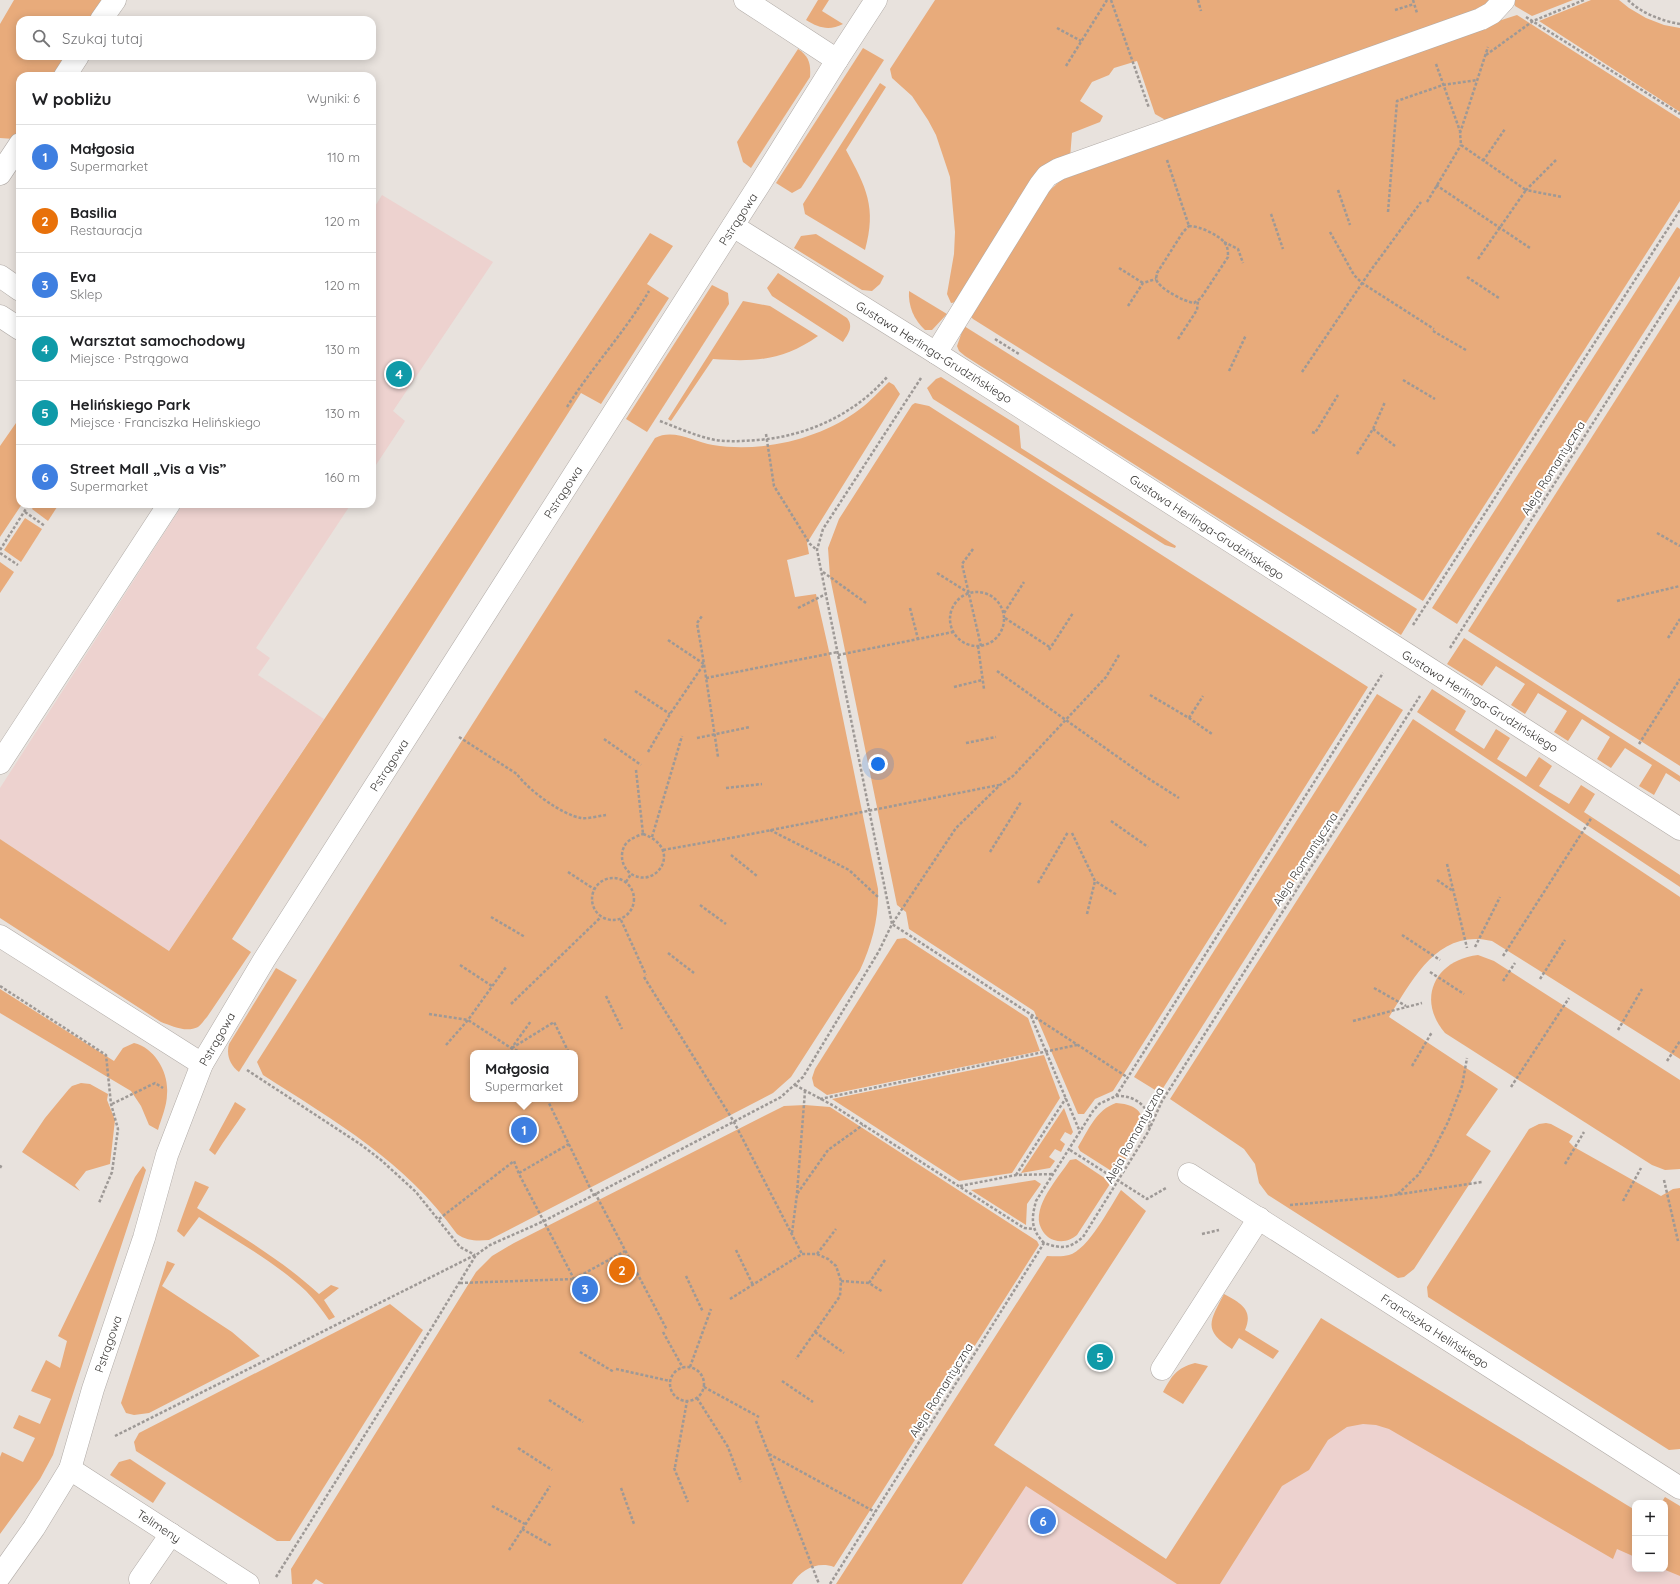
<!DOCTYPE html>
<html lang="pl">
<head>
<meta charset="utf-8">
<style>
	body { margin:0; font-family:Quicksand,sans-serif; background:#f6f6f6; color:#202124 }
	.controls { position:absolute; right:12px; bottom:12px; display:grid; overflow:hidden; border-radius:8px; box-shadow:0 2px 10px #0003 }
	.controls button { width:36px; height:36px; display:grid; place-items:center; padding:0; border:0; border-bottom:1px solid #e0e0e0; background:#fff; color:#202124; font:20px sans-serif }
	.you { position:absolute; left:878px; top:764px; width:14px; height:14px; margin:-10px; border:3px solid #fff; border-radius:50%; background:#1a73e8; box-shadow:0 0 0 6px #1a73e833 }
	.badge { display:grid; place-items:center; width:26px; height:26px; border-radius:50%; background:#ea580c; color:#fff; font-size:13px; font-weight:700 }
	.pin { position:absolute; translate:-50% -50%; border:2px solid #fff; box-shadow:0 1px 4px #0006 }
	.popup { position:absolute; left:470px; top:1050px; width:108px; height:52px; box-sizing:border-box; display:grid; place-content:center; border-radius:8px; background:#fff; filter:drop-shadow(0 1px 3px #0005); font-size:13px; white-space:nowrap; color:#757577 }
	.popup b { font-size:15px; color:#202124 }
	.popup::after { content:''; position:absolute; left:50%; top:100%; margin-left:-8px; border:8px solid transparent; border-top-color:#fff }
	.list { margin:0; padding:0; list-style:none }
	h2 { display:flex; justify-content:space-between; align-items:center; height:52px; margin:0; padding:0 16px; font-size:17px }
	h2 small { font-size:13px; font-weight:400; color:#757577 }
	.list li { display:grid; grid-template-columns:26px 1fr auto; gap:12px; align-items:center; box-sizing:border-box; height:64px; padding:0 16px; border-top:1px solid #e0e0e0 }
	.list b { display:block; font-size:15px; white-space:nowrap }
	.list p { margin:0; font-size:13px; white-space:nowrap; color:#757577 }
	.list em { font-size:13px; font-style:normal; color:#757577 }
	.icon { flex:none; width:22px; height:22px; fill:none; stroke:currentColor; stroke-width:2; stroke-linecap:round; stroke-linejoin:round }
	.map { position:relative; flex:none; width:1680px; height:1584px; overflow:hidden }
	.search { position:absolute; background:#fff; box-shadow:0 2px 10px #0003; left:16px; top:16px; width:360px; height:44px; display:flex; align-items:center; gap:10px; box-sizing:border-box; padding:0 14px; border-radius:12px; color:#757577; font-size:15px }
	.panel { position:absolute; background:#fff; box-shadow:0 2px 10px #0003; left:16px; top:72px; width:360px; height:436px; border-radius:12px }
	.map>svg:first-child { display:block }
</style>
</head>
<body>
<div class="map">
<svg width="1680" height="1584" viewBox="0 0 1680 1584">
	<rect width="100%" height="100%" fill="#e8e2dd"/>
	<!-- commercial -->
	<g fill="#edd2cf">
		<polygon points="382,195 493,262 393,411 405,421 372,471 372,211"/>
		<polygon points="183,504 351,504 256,648 270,658 258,675 324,719 169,951 0,839 0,788"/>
		<polygon points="1360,1347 1635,1518 1635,1569 1665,1569 1680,1546 1680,1584 1208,1584"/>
		<polygon points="1034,1472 1203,1584 962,1584"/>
	</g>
	<!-- green -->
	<g fill="#e8ab7b" fill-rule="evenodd">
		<polygon points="14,0 103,0 90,20 20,20 20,56 67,56 55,76 20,76 20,130 14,139 0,138 0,24"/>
		<path d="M818 0H829L822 11 843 24C829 31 819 28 806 20Z"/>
		<polygon points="935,0 1493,0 1484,7 1169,122 1155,114 1137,61 1114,68 1109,75 1092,82 1080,101 1103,116 1100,122 1072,133 1070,158 957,302 951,303 947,294 954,254 955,232 950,177 936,135 928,120 912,96 892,78 890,69"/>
		<polygon points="1513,0 1573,0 1532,16 1515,6"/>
		<polygon points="1591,0 1619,0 1629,8 1646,18 1664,25 1680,28 1680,112 1539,21"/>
		<polygon points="1517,15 1680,119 1680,201 1423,601 973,319 970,316 1046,194 1061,180 1486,25"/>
		<polygon points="863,48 884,60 801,188 792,193 776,183"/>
		<path d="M798 49C809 56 811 64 810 77L751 168 743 162 737 142Z"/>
		<path d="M880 83 886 87 846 150C866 187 877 207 865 250L805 214 803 204Z"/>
		<polygon points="1677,227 1680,229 1680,276 1457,624 1432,608"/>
		<path d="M650 233 673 246 647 284 669 298 601 404 581 393 232 939 251 952 207 1017C204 1020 201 1025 198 1027 186 1033 172 1026 161 1022L0 918V839L169 951Z"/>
		<polygon points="816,234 884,276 880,284 872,291 862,290 794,248 801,236"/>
		<path d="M778 273 847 318C854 327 848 334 843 342L772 296 767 288Z"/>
		<polygon points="712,285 728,293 729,304 647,432 626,419"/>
		<path d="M909 291 947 314 932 330H925C914 320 908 306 909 291Z"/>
		<polygon points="1680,299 1680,766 1468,631"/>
		<path d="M743 301 770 306 818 336C783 361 754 362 713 359L671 421 668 419Z"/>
		<polygon points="964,326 1417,609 1401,635 965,356 959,351 957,346"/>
		<polygon points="941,377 1019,426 1021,448 1176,546 1175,548 1165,545 933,399 927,388 936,379"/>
		<path d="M889 382 894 385 900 394 807 543 809 554 787 560 795 597 816 594 831 660 878 889C879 918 872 944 860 970L791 1077 773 1093 489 1240C477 1241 467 1241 457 1234 405 1161 336 1122 263 1075L257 1062 655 438C673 428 695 442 713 445 762 453 821 439 860 409 871 401 879 391 889 382ZM473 1053H575V1099H473Z"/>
		<polygon points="915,403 929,406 1368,687 1113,1091 1095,1099 1084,1114 1078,1114 1034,1011 909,929 906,912 897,905 830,577 828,548 839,519 912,405"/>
		<polygon points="16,423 20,426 20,504 22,504 0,537 0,446"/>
		<polygon points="35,504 59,504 48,521 32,509"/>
		<polygon points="25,518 42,529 21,562 4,550"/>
		<polygon points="0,562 14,572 0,593"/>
		<polygon points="1464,638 1680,776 1680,782 1666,773 1654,795 1639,786 1652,765 1625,748 1611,768 1597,759 1610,737 1582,719 1568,741 1554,732 1567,711 1538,693 1525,714 1511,705 1525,684 1496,666 1482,686 1447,664"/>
		<polygon points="1432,689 1466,711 1455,730 1484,749 1496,729 1510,738 1497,759 1526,777 1539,757 1552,766 1539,786 1569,804 1581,785 1595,794 1584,812 1680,875 1680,887 1417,712"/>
		<polygon points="1377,694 1403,710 1160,1093 1134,1077"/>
		<path d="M1413 719 1680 897V1059L1492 941C1438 928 1413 979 1389 1017L1498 1089 1466 1135 1491 1151 1414 1269 1404 1277 1398 1278 1268 1195 1259 1183 1255 1164 1244 1149 1170 1099Z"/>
		<polygon points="905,938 1028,1018 1040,1051 827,1095 814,1086 812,1078 815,1069 897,939"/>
		<path d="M1478 955 1494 961 1680 1080V1169L1665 1170 1652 1165 1445 1033C1416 999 1435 960 1478 955Z"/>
		<path d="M276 968 297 980 239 1072C230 1065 226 1055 229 1044Z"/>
		<path d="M0 989 114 1061 123 1048 134 1043C155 1048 169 1073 167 1094 167 1106 161 1119 158 1130L149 1125 141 1106 131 1091 0 1013Z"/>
		<polygon points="1044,1055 1060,1098 1012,1173 959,1181 832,1099"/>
		<polygon points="81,1083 90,1084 108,1094 107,1100 115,1120 110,1164 86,1171 75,1185 80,1191 22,1152 45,1118 69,1089 72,1086"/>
		<path d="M235 1102 246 1109C236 1125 225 1139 215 1155L209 1150Z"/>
		<path d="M1116 1103C1166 1106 1131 1151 1117 1172H1113L1080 1151 1078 1147C1089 1129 1096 1110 1116 1103Z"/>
		<path d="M805 1105 830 1107 1037 1241 1039 1245 834 1567C817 1561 801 1570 792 1584H324L316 1579 312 1584H292L291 1569 476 1272 492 1256 514 1243 778 1109 784 1106Z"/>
		<polygon points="1064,1108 1073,1132 1071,1135 1065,1132 1060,1140 1065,1144 1061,1152 1055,1149 1049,1157 1055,1161 1050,1168 1021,1173"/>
		<polygon points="1546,1123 1551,1124 1573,1136 1569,1142 1574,1147 1661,1196 1673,1189 1680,1188 1680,1449 1669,1450 1428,1297 1427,1287 1430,1282 1529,1129 1539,1124"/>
		<path d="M1076 1159 1109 1181 1110 1184 1077 1235C1071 1240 1063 1243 1054 1240 1048 1238 1044 1234 1041 1228 1031 1207 1059 1177 1070 1160Z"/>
		<polygon points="143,1166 146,1170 53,1455 40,1479 0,1534 0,1457 2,1452 23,1462 35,1438 13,1428 19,1415 40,1424 51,1399 31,1391 46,1360 60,1368 67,1341 58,1336 135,1177"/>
		<polygon points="1035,1180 1041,1184 1027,1204 1026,1225 971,1190"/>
		<path d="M195 1181 209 1187 197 1208C239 1235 282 1260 319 1294L331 1285 339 1288 324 1300 335 1317 329 1320C322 1310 315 1300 306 1291 275 1262 235 1240 199 1217L184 1237 177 1231Z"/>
		<path d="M1121 1190 1146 1211 994 1445 1166 1559 1321 1318 1635 1510V1557L1617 1549 1613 1559 1389 1429 1376 1425 1363 1424 1347 1427 1328 1440 1309 1470 1282 1486 1220 1584H1177L1026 1486 962 1584H836L1047 1256C1054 1256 1062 1257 1069 1255 1088 1250 1110 1207 1121 1190Z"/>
		<polygon points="167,1261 175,1264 162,1286 232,1332 260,1356 149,1413 134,1415 126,1413 121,1403"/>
		<path d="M1224 1294C1240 1303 1254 1309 1245 1330L1279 1351 1273 1359 1239 1338 1232 1349C1202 1330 1210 1321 1224 1294Z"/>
		<polygon points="390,1304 423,1330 290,1541 277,1541 136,1451 134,1442 139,1433"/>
		<path d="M1195 1363 1208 1366 1183 1404 1163 1392C1172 1376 1176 1368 1195 1363Z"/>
		<polygon points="130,1459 166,1483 153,1503 110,1475 119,1462"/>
		<polygon points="1665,1497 1680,1506 1680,1576 1663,1569 1665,1569 1665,1503 1661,1503"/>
	</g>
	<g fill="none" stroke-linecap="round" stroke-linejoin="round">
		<!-- minor casing -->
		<g stroke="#b1aba7" stroke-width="23">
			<g id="minor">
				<polyline points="745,0 837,60"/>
				<polyline points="101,20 115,0"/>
				<polyline points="65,76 78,56"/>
				<polyline points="0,174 20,144"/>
				<polyline points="733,226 936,353 1680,829"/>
				<polyline points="0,276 20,290"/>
				<polyline points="0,316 20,329"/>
				<polyline points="936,353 1040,185 1047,176 1059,169 1481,19 1492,13 1504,0"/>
				<polyline points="0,763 169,504"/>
				<polyline points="0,936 202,1064"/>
				<polyline points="1189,1174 1680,1488"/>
				<polyline points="1162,1369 1259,1218"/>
				<polyline points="70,1469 248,1584"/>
				<polyline points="0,1576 34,1528 70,1469 93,1389 144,1238 167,1155 202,1064 264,960 759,185 837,60 876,0"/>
				<polyline points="140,1579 171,1534"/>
			</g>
		</g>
		<!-- path -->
		<g stroke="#9e9996" stroke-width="2.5" stroke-dasharray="3 2" stroke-linecap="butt">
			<polyline points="1111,0 1149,108"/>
			<polyline points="1198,0 1201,11"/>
			<polyline points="1413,0 1417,13"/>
			<path d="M1628 0C1641 13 1662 21 1680 24"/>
			<polyline points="1395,10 1414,4"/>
			<polyline points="1526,17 1680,114"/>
			<polyline points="1057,28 1081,41"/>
			<polyline points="1486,55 1533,21 1584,0"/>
			<polyline points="1436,64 1460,131"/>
			<polyline points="1066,66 1107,0"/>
			<polyline points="1167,160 1189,226"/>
			<polyline points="1556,160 1526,190 1562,197"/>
			<polyline points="1483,161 1505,129"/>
			<polyline points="372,182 374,183"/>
			<polyline points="1436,185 1530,248"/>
			<polyline points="1338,190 1350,225"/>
			<polyline points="1427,202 1461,145"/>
			<polyline points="1388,212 1397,101 1443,85 1477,80"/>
			<polyline points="1271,214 1283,249"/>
			<path d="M1189 226C1199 226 1217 234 1224 242 1228 246 1228 252 1228 257L1201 298 1194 303C1185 302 1158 288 1156 279 1156 278 1157 274 1157 273L1183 232Z"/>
			<polyline points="1330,232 1354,275 1362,283 1434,329"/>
			<polyline points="1224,242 1238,249 1243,263"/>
			<polyline points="1478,259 1526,190 1461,145 1460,133 1488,47"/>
			<polyline points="1119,268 1143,283"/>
			<polyline points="1467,277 1499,298"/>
			<polyline points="1128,306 1143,283 1156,279"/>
			<polyline points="1433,331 1466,350"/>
			<polyline points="995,339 1019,354"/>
			<polyline points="1178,339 1197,310 1198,301"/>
			<polyline points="1229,371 1246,335"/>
			<polyline points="1302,372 1371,270 1421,202"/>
			<polyline points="1403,380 1435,399"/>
			<path d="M567 407C592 367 625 332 649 291"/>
			<path d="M660 421C678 428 696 436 715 440 730 442 744 441 758 440 808 436 855 414 888 376"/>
			<polyline points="1373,429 1395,446"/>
			<polyline points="1312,432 1315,433 1338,395"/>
			<polyline points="766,434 774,486 810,544 817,550"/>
			<polyline points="1357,454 1373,429 1385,402"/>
			<polyline points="25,512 45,526"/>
			<polyline points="1657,533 1680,546"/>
			<polyline points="973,549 962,564 981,646"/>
			<polyline points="0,550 29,504"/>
			<polyline points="0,553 18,565"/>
			<polyline points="823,572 866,603"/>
			<polyline points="937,573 969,593"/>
			<circle cx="977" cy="619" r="27"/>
			<polyline points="1617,601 1680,586"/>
			<polyline points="798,608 826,594"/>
			<polyline points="910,608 918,639"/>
			<polyline points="1004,613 1024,582"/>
			<polyline points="1005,618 1051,648"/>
			<polyline points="1413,625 1680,210"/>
			<polyline points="1668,638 1680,619"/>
			<polyline points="668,640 704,664 697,623 702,616"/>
			<polyline points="978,646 984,689"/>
			<polyline points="1450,648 1680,286"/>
			<polyline points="1049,650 1073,613"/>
			<polyline points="838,655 953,632"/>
			<polyline points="1119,655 1106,677 1013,776 1000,785 956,828 892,924 1127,1077"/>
			<polyline points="997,671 1146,777 1179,798"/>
			<polyline points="706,678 838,652"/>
			<polyline points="954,687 982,680"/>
			<polyline points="635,691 670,714"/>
			<polyline points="1150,695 1189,718 1212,734"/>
			<polyline points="1189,718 1203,696"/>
			<path d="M459 737 517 774C527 789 562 815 581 818 588 819 598 816 606 815"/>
			<polyline points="697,738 750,727"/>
			<polyline points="604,739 641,765"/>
			<polyline points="966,743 996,737"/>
			<polyline points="1639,744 1680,679"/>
			<polyline points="648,752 670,714 704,664 718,757"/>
			<polyline points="636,770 643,834"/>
			<polyline points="726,788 762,784"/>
			<polyline points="1111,821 1148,847"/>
			<polyline points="770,830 849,870 878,897"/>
			<polyline points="1072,833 1095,881 1117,895"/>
			<path d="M643 834C683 848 658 888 633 875 622 869 619 855 625 845 629 839 637 836 643 834Z"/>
			<polyline points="652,837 682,736"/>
			<polyline points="663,850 736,837 999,785"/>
			<polyline points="990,852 1021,802"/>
			<polyline points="731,855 757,876"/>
			<polyline points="1447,864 1467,948"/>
			<polyline points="568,872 594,889"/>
			<circle cx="613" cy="899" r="21"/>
			<polyline points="1437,880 1453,891"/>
			<polyline points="626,882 631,874"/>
			<polyline points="1038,883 1068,832"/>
			<polyline points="700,905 726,924"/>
			<polyline points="1087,914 1095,881"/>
			<polyline points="491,917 525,937"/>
			<polyline points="621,920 646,975"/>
			<polyline points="1402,935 1440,960"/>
			<polyline points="1475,947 1500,897"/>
			<polyline points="668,953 694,973"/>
			<polyline points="1503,956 1592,817"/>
			<polyline points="460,965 492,986"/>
			<polyline points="1430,972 1464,994"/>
			<polyline points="644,977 734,1122 802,1254"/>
			<polyline points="1540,979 1565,940"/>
			<polyline points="1503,981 1515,963"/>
			<polyline points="0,986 106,1055 111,1104 118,1129 112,1172 99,1203"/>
			<polyline points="1374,988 1406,1006"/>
			<polyline points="606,996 622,1029"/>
			<polyline points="511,1004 601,917"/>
			<polyline points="429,1014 468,1020 511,1048 523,1053"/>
			<polyline points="1031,1016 1080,1132"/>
			<polyline points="1353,1021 1422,1003"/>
			<polyline points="1618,1030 1642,989"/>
			<polyline points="446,1045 468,1020 506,967"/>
			<polyline points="512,1048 554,1022 569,1053"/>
			<polyline points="508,1053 531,1021"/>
			<polyline points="1667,1061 1680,1041"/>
			<polyline points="1412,1066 1432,1032"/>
			<polyline points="247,1070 360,1144 381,1160 416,1192 460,1247 475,1255"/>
			<polyline points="795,1085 834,1106 1024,1228 1034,1229"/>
			<polyline points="1511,1087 1569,998"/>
			<path d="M1116 1096C1135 1095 1152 1107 1149 1128"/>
			<polyline points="547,1099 593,1194"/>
			<polyline points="820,1099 1077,1045"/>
			<polyline points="112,1104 155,1083 163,1088"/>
			<polyline points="1070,1150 1147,1199 1166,1188"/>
			<polyline points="1565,1164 1584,1132"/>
			<polyline points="0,1168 2,1164"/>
			<polyline points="519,1173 569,1144"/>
			<polyline points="1016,1175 1066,1098"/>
			<polyline points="1664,1180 1678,1241"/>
			<polyline points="960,1186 1016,1175 1054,1174"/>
			<polyline points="595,1193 667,1330"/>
			<polyline points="797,1193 805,1091"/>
			<polyline points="1398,1194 1418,1175 1430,1157 1448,1122 1462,1086 1467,1058"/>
			<polyline points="1623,1201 1641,1168"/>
			<polyline points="1290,1205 1380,1197 1482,1182"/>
			<polyline points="439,1219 514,1161 519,1174 574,1279"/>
			<polyline points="792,1233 797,1194 828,1150 863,1125"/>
			<polyline points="1202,1234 1219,1230"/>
			<path d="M1044 1243C1031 1229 1031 1220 1036 1201L1093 1111 1099 1104 1116 1096 1383 673"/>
			<polyline points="736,1250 753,1285"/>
			<polyline points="817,1254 836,1229"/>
			<polyline points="686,1276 703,1312"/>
			<polyline points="841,1281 869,1283 883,1292"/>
			<polyline points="460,1283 574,1279 625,1251"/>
			<polyline points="869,1283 885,1260"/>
			<polyline points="730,1299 802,1254 817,1254 828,1259 836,1266 841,1281 840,1296 796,1359"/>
			<polyline points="663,1332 683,1368"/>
			<polyline points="815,1332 844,1353"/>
			<polyline points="580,1352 614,1372"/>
			<polyline points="690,1367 711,1309"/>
			<circle cx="687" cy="1384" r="17"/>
			<polyline points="616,1369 670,1381"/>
			<polyline points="782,1381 813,1402"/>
			<polyline points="704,1387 759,1417"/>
			<polyline points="697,1398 728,1447 741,1482"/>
			<polyline points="549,1400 583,1422"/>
			<polyline points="756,1421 819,1584"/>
			<polyline points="115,1436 475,1255"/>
			<polyline points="518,1448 552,1470"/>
			<polyline points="769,1454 875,1512"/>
			<polyline points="675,1467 687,1401"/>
			<polyline points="674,1468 688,1502"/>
			<polyline points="621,1488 634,1524"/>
			<polyline points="492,1506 525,1524"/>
			<polyline points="522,1529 552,1546"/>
			<polyline points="509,1550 550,1486"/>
			<polyline points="276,1577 431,1329 476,1255 490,1245 544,1221 781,1097 803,1077 879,951 892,924 817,550 823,529 921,378"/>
			<path d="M830 1584 1044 1243C1062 1249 1069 1249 1083 1237L1148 1132 1162 1101 1420 696"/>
		</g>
		<!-- minor -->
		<use href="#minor" stroke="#fff" stroke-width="22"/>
	</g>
	<g text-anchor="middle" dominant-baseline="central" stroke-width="4" stroke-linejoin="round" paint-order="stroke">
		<!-- street labels -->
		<g font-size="12" fill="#393735" stroke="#fff">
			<text transform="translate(738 219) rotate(-57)">Pstrągowa</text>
			<text transform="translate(934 352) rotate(32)">Gustawa Herlinga-Grudzińskiego</text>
			<text transform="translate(1553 468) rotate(-58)">Aleja Romantyczna</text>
			<text transform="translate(563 492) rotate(-57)">Pstrągowa</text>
			<text transform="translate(1207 527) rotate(33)">Gustawa Herlinga-Grudzińskiego</text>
			<text transform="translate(1480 701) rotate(32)">Gustawa Herlinga-Grudzińskiego</text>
			<text transform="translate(389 765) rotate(-57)">Pstrągowa</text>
			<text transform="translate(1305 859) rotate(-57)">Aleja Romantyczna</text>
			<text transform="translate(217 1039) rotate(-60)">Pstrągowa</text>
			<text transform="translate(1134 1135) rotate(-61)">Aleja Romantyczna</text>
			<text transform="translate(1435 1331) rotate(33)">Franciszka Helińskiego</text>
			<text transform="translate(108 1344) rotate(-71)">Pstrągowa</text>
			<text transform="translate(941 1390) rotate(-58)">Aleja Romantyczna</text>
			<text transform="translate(159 1526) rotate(33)">Telimeny</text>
		</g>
	</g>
</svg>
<div class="controls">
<button>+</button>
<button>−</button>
</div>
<div class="you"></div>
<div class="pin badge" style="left:524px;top:1130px;background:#3f7fe0">1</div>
<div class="popup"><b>Małgosia</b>Supermarket</div>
<div class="pin badge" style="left:622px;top:1270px;background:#e8710a">2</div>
<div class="pin badge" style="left:585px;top:1289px;background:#3f7fe0">3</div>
<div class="pin badge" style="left:399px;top:374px;background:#0f9aa8">4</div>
<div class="pin badge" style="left:1100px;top:1357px;background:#0f9aa8">5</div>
<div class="pin badge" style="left:1043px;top:1521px;background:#3f7fe0">6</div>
<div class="search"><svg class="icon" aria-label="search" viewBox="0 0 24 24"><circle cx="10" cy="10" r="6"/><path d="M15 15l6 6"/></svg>Szukaj tutaj</div>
<section class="panel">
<h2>W pobliżu<small>Wyniki: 6</small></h2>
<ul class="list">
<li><span class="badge" style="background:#3f7fe0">1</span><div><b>Małgosia</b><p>Supermarket</p></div><em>110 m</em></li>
<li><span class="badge" style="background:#e8710a">2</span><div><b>Basilia</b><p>Restauracja</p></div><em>120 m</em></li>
<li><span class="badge" style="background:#3f7fe0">3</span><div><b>Eva</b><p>Sklep</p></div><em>120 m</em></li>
<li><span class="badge" style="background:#0f9aa8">4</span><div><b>Warsztat samochodowy</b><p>Miejsce · Pstrągowa</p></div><em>130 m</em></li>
<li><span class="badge" style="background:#0f9aa8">5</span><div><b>Helińskiego Park</b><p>Miejsce · Franciszka Helińskiego</p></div><em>130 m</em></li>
<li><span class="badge" style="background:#3f7fe0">6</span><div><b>Street Mall „Vis a Vis”</b><p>Supermarket</p></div><em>160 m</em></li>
</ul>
</section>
</div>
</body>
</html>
